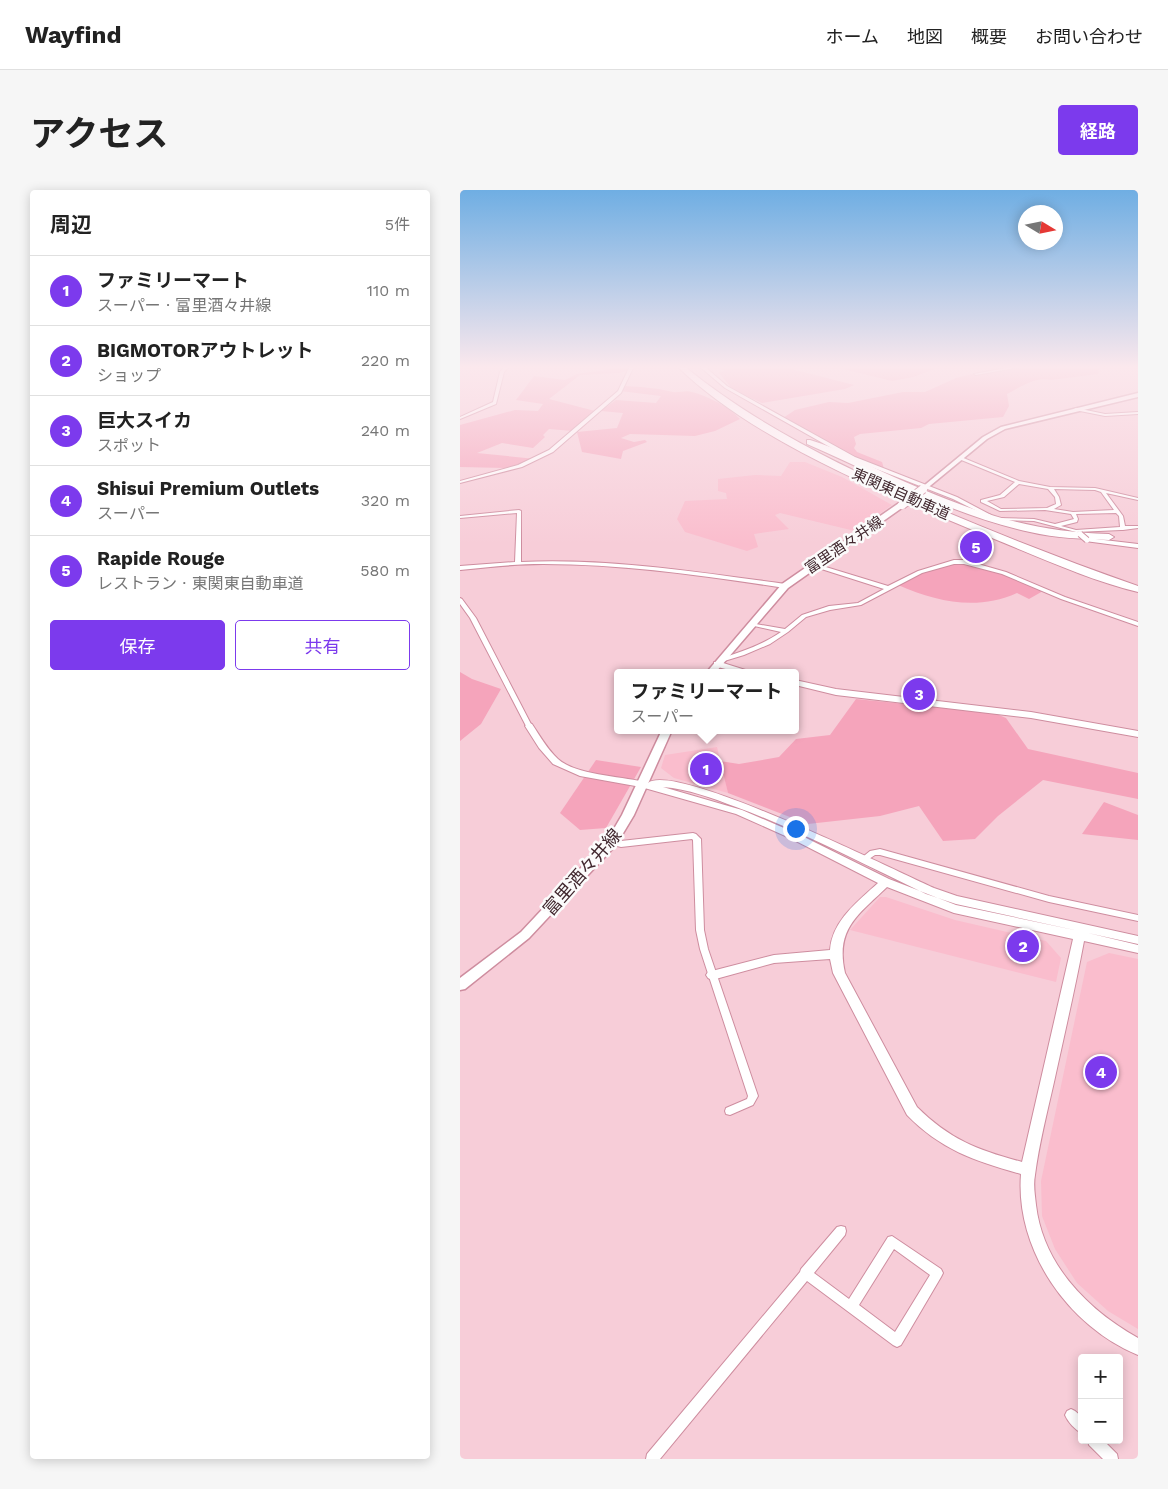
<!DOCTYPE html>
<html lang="ja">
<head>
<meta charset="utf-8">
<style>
	body { margin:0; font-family:"Work Sans","Noto Sans JP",sans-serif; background:#f6f6f6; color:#222 }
	.controls { position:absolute; right:15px; bottom:15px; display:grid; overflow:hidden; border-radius:5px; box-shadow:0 2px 12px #0003 }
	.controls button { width:45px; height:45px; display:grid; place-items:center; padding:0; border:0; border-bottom:1px solid #e0e0e0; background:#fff; color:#222; font:25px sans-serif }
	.compass { position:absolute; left:558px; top:15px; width:45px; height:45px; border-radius:50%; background:#fff; box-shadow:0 2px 12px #0003; rotate:100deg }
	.you { position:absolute; left:335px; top:638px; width:18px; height:18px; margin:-12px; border:4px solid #fff; border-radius:50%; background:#1a73e8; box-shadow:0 0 0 8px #1a73e833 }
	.badge { display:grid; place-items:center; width:32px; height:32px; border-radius:50%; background:#7c3aed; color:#fff; font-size:16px; font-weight:700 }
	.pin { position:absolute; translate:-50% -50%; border:2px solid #fff; box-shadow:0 1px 5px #0006 }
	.popup { position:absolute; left:154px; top:479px; width:185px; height:65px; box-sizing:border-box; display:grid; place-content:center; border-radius:5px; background:#fff; filter:drop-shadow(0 1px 4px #0005); font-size:16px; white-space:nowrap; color:#767676 }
	.popup b { font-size:19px; color:#222 }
	.popup::after { content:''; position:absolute; left:50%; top:100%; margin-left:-10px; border:10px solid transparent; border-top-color:#fff }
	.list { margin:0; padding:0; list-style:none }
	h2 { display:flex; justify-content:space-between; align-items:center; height:65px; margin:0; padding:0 20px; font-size:21px }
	h2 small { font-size:16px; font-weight:400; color:#767676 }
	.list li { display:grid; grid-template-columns:32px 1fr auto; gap:15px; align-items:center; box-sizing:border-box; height:70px; padding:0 20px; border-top:1px solid #e0e0e0 }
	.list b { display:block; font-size:19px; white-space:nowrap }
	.list p { margin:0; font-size:16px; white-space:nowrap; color:#767676 }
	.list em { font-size:16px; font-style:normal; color:#767676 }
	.actions { display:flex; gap:10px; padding:15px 20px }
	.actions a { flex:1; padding:11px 0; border:1px solid #7c3aed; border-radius:5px; text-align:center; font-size:18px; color:#7c3aed }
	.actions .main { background:#7c3aed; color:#fff }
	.map { position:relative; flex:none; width:678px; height:1269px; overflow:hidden; border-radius:5px }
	header { display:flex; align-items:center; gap:30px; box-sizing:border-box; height:70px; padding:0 25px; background:#fff; border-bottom:1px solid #e0e0e0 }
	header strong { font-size:24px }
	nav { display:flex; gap:28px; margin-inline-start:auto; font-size:18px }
	.intro { display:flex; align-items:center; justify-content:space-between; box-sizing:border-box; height:120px; padding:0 30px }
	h1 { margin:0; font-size:35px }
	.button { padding:12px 22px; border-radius:5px; background:#7c3aed; color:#fff; font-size:18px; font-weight:700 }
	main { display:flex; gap:30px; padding:0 30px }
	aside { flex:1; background:#fff; border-radius:5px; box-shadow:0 2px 12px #0003 }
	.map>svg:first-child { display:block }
</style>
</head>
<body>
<header>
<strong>Wayfind</strong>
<nav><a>ホーム</a><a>地図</a><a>概要</a><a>お問い合わせ</a></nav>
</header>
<div class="intro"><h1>アクセス</h1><a class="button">経路</a></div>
<main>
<aside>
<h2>周辺<small>5件</small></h2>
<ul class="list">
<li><span class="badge">1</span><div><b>ファミリーマート</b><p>スーパー · 富里酒々井線</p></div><em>110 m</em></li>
<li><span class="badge">2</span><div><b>BIGMOTORアウトレット</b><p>ショップ</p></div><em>220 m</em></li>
<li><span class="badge">3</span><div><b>巨大スイカ</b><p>スポット</p></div><em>240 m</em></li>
<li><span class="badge">4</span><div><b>Shisui Premium Outlets</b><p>スーパー</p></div><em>320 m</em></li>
<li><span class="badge">5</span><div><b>Rapide Rouge</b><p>レストラン · 東関東自動車道</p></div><em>580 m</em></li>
</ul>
<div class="actions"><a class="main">保存</a><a>共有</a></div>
</aside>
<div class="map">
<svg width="678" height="1269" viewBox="0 0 678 1269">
	<rect width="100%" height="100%" fill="#f7cdd8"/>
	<!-- built -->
	<g fill="#fabdcd">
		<polygon points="330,272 345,272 382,287 432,315 395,341 320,323 315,325 329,339 294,344 298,357 287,361 225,342 217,329 225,311 267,309 266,303 258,301 258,289 295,285 321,286"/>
		<polygon points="257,557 268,603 214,588 201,578 205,565"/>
		<polygon points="420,707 426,707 495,730 586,751 601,768 596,792 390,740"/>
		<polygon points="649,763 678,769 678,1139 648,1121 617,1093 595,1059 582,1026 581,991 627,772"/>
	</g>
	<!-- green -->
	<g fill="#f5a4bb">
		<polygon points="153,176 186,176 159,183 120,185 89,209 135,221 135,224 113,241 89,239 83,245 85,247 73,258 42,253 17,263 76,269 45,278 0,277 0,235 55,220 78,221 83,214 56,210 74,186 105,190 117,184 151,179"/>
		<polygon points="246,176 324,177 394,195 385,199 302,213 273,200 259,183 265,180"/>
		<polygon points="371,176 483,176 453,187 432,191"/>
		<path d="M566 176H651L639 178 638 184 591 190C576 186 560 197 547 204L549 216 543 227 469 234 461 238 400 244 394 247 396 254 394 258 397 262 422 272 425 282C406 284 341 241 323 228L335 220 369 212 388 213 443 202H465L496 188 512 184Z"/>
		<path d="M166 196C182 197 197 198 213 202 219 203 226 200 232 202 248 206 269 217 280 229L255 241 235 246 170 244 161 248 174 252 185 250 187 252 163 261 161 269 122 262 117 242 157 238 163 223 141 221 156 210 196 213 201 206 160 201Z"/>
		<path d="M499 372 543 384 583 401 569 409 557 403C517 421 477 412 438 395L462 383Z"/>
		<polygon points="0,482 12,489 41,499 21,534 0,551"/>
		<polygon points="396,509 534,523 546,528 568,559 678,583 678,609 583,590 538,626 515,649 483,651 459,616 420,626 348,634 268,603 260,571 279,574 319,567 336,549 370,545"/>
		<polygon points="136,570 181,577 146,638 120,640 100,623"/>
		<polygon points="644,612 678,625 678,650 622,644"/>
	</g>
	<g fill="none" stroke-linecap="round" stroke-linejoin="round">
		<!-- street casing -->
		<g stroke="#ce8d9f" stroke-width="2">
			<g id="street">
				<polygon points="45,176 49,176 44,182 36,214 0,229 0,227 33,212 40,182"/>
				<polygon points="170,176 174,176 161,203 93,262 62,277 0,293 0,291 58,275 89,260 158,201"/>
				<polygon points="239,176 244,176 267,196 395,267 497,307 531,325 527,326 493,309 391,269 265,198"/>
				<polygon points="556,176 567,176 516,185 514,184"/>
				<polygon points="616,218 645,224 678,222 678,224 645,226 615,220 614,219"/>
				<path d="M501 267 559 291 590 297 635 298 678 308V310L646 303 663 326 665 336H678V338L663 340H661L616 342 574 331 537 330V328H539L574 329 595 334 614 329 611 324 585 320 540 321 521 312V310L540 305 555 292 499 269V268ZM559 294 588 299 595 307 596 314 587 318 541 319 527 311 544 307ZM594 299 635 300 641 302 654 320 613 322 594 319 601 315 599 307ZM656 323 659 326 660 337 616 340 601 336 617 332 618 329 616 324Z"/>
				<path d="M59 320 61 321V372C149 368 237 382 325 394L328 396 325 398C245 386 164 374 83 374 55 374 28 377 0 380V376L55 372 57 323 0 328V326Z"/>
				<polygon points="627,348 678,354 678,358 625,351 625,349"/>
				<path d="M494 370H504L546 382 605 407 678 432V436L601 409 542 384 504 374H494L462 383 401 415 370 420 346 427 328 442 310 454 284 465 261 472 258 470 259 469C281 462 302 455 321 442L290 435V433L325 439 342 425 369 416 398 413 424 399 352 376V374H356L428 396 458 381Z"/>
				<polygon points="0,408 2,409 16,428 72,536 71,537 67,537 66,536 10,428 0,414"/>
				<polygon points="233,643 236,644 241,649 244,740 248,759 298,906 293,915 270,925 266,924 265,921 266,918 287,909 288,906 240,759 236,740 233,650 232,649 161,657 149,654 148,652 152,649 161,651"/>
				<polygon points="420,659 589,706 678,725 678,731 589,712 420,665 415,665 403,673 399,670 410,661"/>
				<path d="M381 1036 385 1037 386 1041 385 1045 354 1083 389 1109 428 1047 432 1046 481 1079 483 1083 481 1087 441 1155 437 1157 433 1155 347 1091 200 1269H186L187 1264 340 1082 341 1079 377 1037ZM434 1059 470 1085 435 1142 399 1115Z"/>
				<path d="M611 1219 615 1221 622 1227V1243C615 1240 608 1232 605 1225L607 1221Z"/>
				<polygon points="628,1250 643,1250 657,1264 658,1269 643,1269 629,1255"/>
			</g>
		</g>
		<!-- secondary casing -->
		<g stroke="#ce8d9f" stroke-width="2">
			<g id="secondary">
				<polygon points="254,472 260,472 295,483 281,483 254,476"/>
				<polygon points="335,490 376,499 571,522 678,541 678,547 571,528 376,505 335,495"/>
				<path d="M69 533 72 534C80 546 87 559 98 569 117 586 164 586 188 593 215 571 436 681 474 698L497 706 678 746V754L628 743 678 755V763L624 751C615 799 604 846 594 892 587 923 579 954 575 985 573 995 575 1005 576 1015 583 1075 628 1120 678 1148V1165C608 1136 555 1060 561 984 515 971 481 960 447 925L373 783 370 769 314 773 252 790 248 788 246 785 248 782 314 765 370 760C372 731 398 711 418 693L332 649 276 624 181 597 120 586 93 574 79 558 65 536ZM203 597C228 599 252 608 276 617 341 641 403 674 466 704L496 714 619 741 496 715 429 689 340 645 282 620ZM427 697 494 723 613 749 562 972C518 960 490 950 457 917L385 783C375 739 398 725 427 697Z"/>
			</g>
		</g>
		<!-- primary casing -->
		<g stroke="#ce8d9f" stroke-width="3">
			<g id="primary">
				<polygon points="678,203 678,207 545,239 527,249 465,300 460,299 523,247 541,237"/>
				<polygon points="439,313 446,315 328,398 255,483 246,483 322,394"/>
				<polygon points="202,540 212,540 174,625 156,655 69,748 5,799 0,800 0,788 61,742 148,649 162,625"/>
			</g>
		</g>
		<!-- highway casing -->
		<g stroke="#ce8d9f" stroke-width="2">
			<g id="highway">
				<path d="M217 176H224C295 234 375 273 458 310 530 341 604 370 678 396V402C629 390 579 367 532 348 433 307 294 252 217 176Z"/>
				<path d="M350 250C379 258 406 275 434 287 509 320 566 342 649 344L654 347 649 350C622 349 596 348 570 342 492 325 420 286 347 254V250Z"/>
			</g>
		</g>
		<!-- street -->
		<use href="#street" fill="#fff" fill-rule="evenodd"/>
		<!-- secondary -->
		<use href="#secondary" fill="#fff" fill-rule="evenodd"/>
		<!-- primary -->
		<use href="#primary" fill="#fff" fill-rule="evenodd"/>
		<!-- highway -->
		<use href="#highway" fill="#fff" fill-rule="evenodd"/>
		<!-- street-bridge casing -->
		<g stroke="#ce8d9f" stroke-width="7" stroke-linecap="butt">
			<polyline id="street-bridge" points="620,344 627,350"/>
		</g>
		<!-- primary-bridge casing -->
		<g stroke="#ce8d9f" stroke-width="10" stroke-linecap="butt">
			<polyline id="primary-bridge" points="442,315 463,299"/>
		</g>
		<!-- street-bridge -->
		<use href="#street-bridge" stroke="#fff" stroke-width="5"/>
		<!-- primary-bridge -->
		<use href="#primary-bridge" stroke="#fff" stroke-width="8"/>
	</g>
	<!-- sky -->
	<linearGradient id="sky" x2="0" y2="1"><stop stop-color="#6faee3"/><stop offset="0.5" stop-color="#fbe8ed"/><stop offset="1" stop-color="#fbe8ed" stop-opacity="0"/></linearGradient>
	<rect width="678" height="354" fill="url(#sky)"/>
	<g text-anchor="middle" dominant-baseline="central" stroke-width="5" stroke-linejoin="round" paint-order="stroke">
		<!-- far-street labels -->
		<g font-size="15" fill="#41272e" stroke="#fbfbfb">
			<text transform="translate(441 304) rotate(24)">東関東自動車道</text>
			<text transform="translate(384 355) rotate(-34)">富里酒々井線</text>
		</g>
		<!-- street labels -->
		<g font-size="18" fill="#41272e" stroke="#fbfbfb">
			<text transform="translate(122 682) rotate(-49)">富里酒々井線</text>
		</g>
	</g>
</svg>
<div class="controls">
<button>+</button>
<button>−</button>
</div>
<svg class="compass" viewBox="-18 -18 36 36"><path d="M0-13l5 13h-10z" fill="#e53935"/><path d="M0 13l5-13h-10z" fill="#767676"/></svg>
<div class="you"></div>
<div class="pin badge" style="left:246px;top:579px">1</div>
<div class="popup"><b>ファミリーマート</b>スーパー</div>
<div class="pin badge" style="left:563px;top:756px">2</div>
<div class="pin badge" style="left:459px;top:504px">3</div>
<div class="pin badge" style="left:641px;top:882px">4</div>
<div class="pin badge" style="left:516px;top:357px">5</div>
</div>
</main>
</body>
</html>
